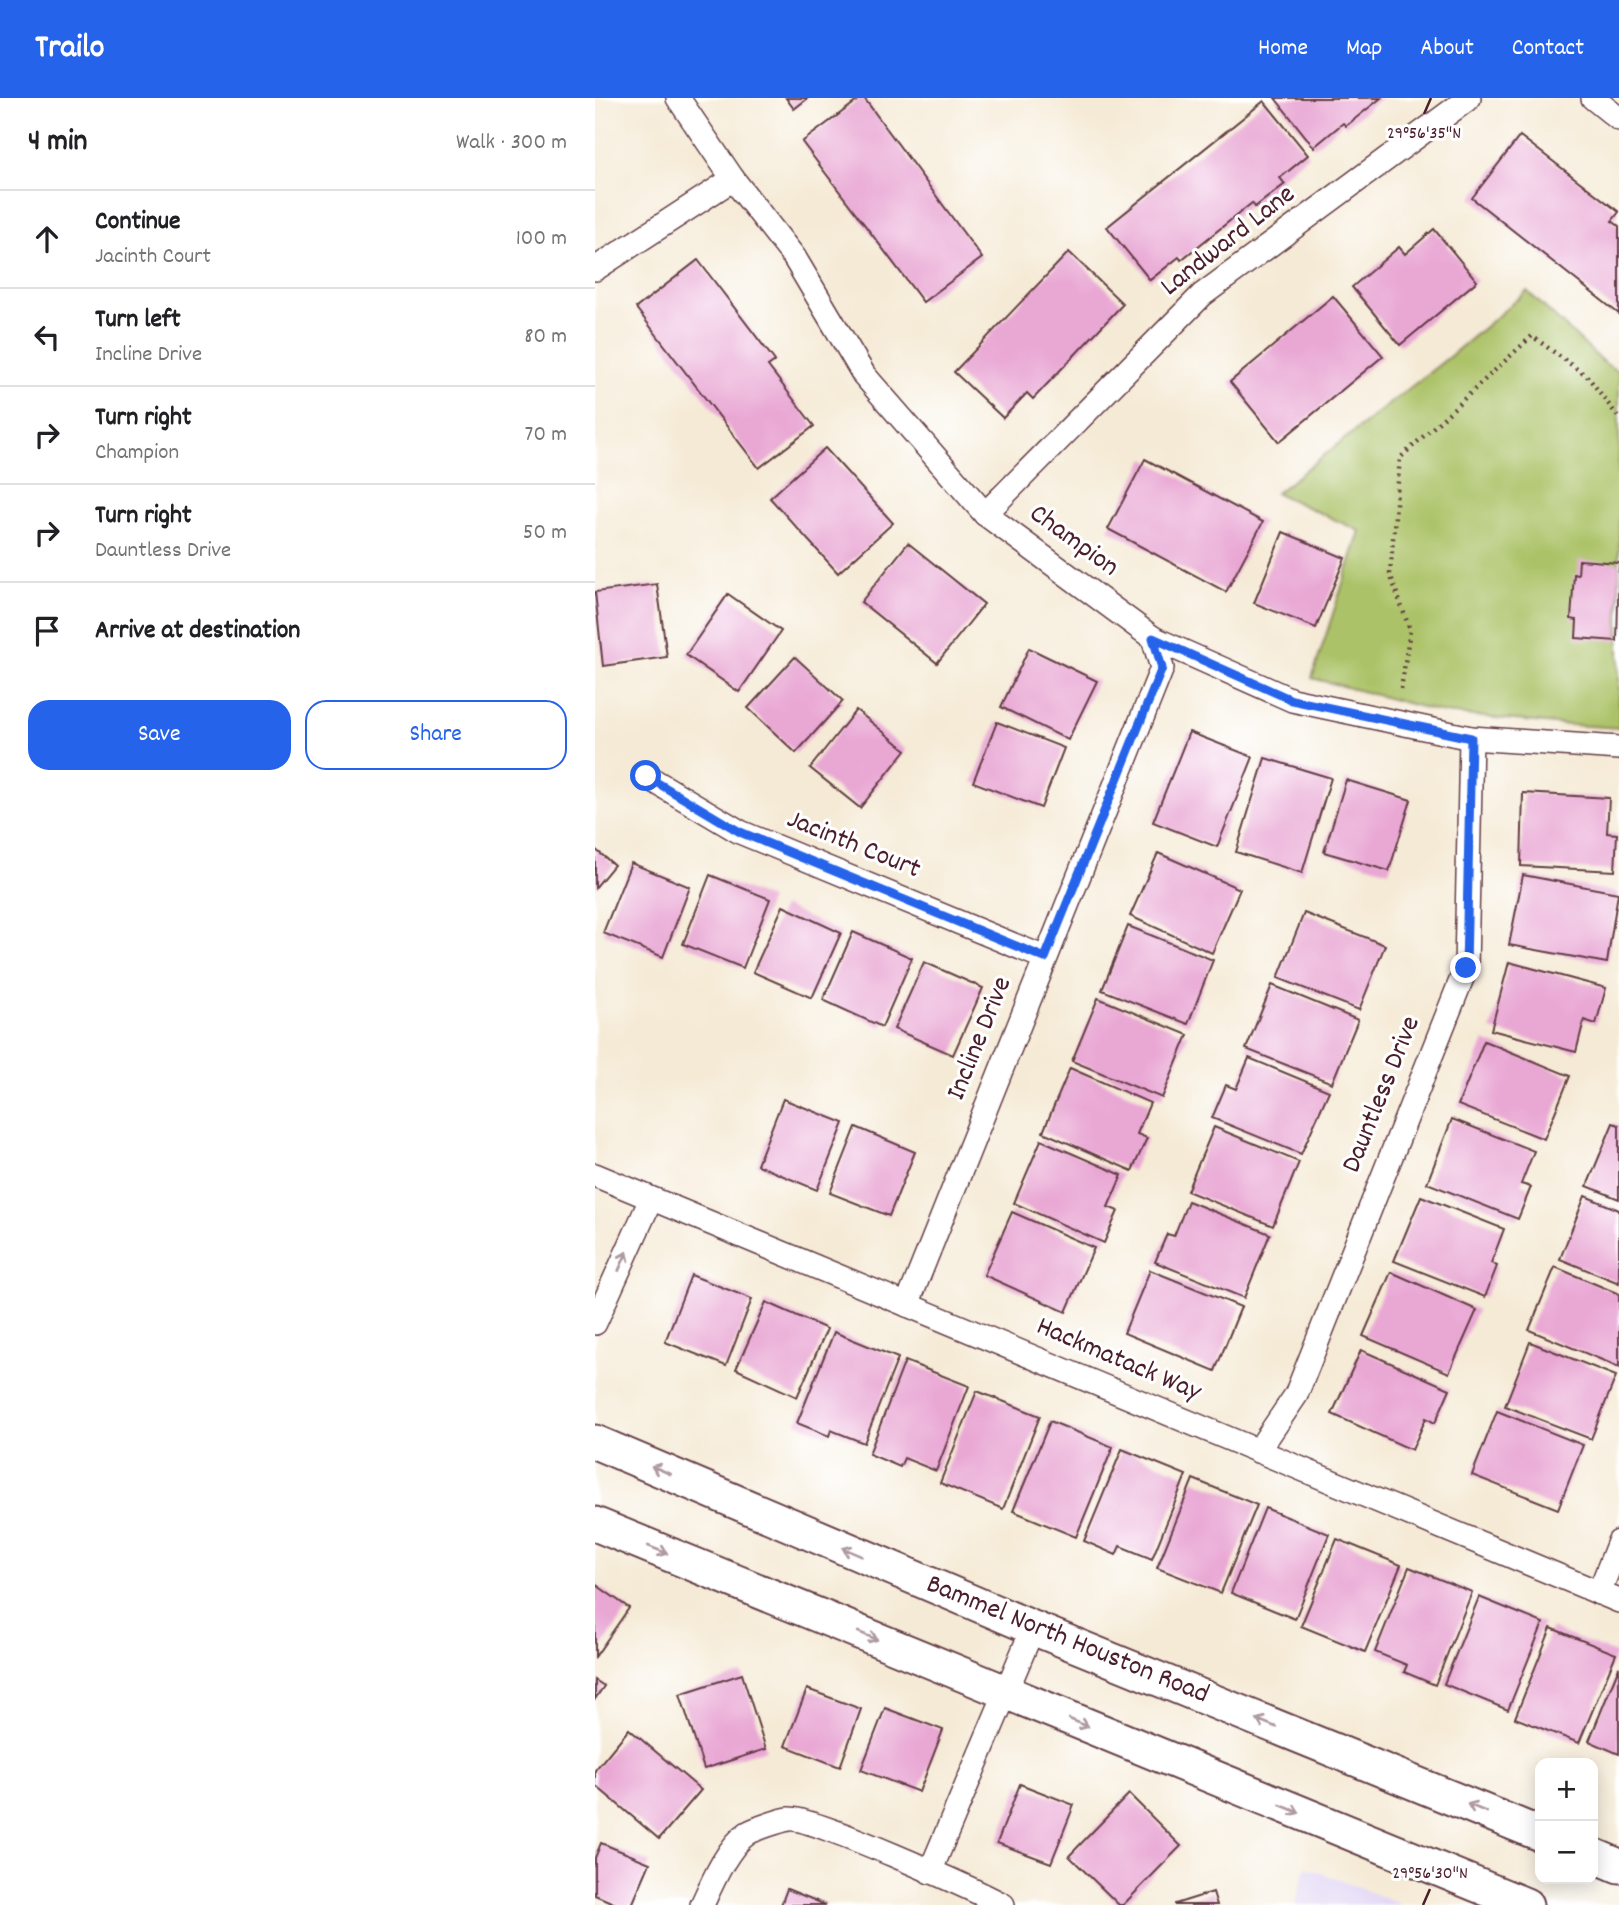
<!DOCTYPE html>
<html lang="en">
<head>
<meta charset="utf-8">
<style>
	body { margin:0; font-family:Dekko,sans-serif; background:#f2f2f2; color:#202124 }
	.controls { position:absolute; right:21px; bottom:21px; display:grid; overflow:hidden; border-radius:14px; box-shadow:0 4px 18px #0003 }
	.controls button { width:63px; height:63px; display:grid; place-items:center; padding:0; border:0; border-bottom:2px solid #e0e0e0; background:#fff; color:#202124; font:35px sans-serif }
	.stop { position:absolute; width:21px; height:21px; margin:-16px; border:5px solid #2563eb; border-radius:50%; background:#fff }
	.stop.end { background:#2563eb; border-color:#fff; box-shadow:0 2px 7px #0008 }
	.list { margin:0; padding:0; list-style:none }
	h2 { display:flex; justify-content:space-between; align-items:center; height:91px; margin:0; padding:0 28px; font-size:30px }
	h2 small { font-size:23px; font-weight:400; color:#757577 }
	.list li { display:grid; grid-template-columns:46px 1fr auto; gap:21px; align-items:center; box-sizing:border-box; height:98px; padding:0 28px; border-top:2px solid #e0e0e0 }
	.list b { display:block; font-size:26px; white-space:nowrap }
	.list p { margin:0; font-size:23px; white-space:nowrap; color:#757577 }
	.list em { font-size:23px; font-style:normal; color:#757577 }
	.actions { display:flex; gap:14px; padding:21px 28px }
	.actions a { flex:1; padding:16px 0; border:2px solid #2563eb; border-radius:21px; text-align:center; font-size:24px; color:#2563eb }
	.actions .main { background:#2563eb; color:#fff }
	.icon { flex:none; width:38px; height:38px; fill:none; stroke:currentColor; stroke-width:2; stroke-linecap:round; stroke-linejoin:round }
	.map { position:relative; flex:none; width:1024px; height:1807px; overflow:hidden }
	header { display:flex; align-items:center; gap:42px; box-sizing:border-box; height:98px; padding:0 35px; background:#2563eb; color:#fff }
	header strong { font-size:33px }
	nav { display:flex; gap:38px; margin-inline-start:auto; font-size:24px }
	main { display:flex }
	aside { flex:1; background:#fff }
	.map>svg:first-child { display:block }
</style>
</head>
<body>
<header>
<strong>Trailo</strong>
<nav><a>Home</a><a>Map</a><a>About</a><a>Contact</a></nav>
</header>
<main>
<aside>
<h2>4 min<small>Walk · 300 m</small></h2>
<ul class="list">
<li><svg class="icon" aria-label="ahead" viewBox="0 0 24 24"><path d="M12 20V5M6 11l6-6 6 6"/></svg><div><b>Continue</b><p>Jacinth Court</p></div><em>100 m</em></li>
<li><svg class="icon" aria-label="left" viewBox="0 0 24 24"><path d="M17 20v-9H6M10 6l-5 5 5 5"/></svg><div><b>Turn left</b><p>Incline Drive</p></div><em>80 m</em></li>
<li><svg class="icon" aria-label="right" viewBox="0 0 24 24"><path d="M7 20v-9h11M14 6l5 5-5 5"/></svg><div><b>Turn right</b><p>Champion</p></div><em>70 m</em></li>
<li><svg class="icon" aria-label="right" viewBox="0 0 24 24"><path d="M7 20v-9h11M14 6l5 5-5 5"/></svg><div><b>Turn right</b><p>Dauntless Drive</p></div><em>50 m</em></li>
<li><svg class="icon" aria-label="arrive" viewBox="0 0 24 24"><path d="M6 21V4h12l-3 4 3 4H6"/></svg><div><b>Arrive at destination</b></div></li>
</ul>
<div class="actions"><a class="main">Save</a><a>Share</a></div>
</aside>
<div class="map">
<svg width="1024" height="1807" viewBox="0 0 1024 1807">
	<rect width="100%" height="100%" fill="#fff"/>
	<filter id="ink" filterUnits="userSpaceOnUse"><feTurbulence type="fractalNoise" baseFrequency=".0143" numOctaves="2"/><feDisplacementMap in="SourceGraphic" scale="14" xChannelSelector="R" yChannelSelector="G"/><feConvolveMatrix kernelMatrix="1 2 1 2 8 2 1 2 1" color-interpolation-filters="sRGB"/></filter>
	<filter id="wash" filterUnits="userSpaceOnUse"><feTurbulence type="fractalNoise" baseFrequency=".00686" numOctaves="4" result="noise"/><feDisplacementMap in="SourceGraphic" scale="28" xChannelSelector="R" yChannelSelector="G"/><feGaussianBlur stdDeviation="1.57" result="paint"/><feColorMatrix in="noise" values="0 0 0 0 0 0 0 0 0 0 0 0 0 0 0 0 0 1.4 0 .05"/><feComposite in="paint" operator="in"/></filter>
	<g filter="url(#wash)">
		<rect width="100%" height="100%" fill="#f5ead5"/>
		<!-- built -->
		<polygon fill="#e0d4f4" points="711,1769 807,1807 700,1807"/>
		<!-- green -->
		<polygon fill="#acc267" stroke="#7b7049" stroke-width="2" points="932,193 1008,264 1024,274 1024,630 960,626 849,615 717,580 765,433 681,395 854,259"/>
		<g id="blocks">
			<!-- building -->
			<g fill="#e9a7d4">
				<polygon points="191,0 213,0 199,11"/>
				<polygon points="266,0 269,0 387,160 328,204 207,44"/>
				<polygon points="680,0 786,0 751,28 748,25 719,49"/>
				<polygon points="669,3 713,57 685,80 690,86 660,109 657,105 586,162 584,159 555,182 512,129"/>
				<polygon points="925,38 1024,114 1017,123 1024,128 1024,216 877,100"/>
				<polygon points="839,131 882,183 805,247 757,189 804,149 810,156"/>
				<polygon points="474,154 528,206 438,301 432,295 408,320 359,274"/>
				<polygon points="103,162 180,263 173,268 219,328 164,370 41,210"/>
				<polygon points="738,198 788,258 684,344 635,284"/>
				<polygon points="230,350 298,425 243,475 175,400"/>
				<polygon points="550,361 668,424 631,494 513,431"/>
				<polygon points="688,434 750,460 721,530 659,505"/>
				<polygon points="313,445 389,506 342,565 266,504"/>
				<polygon points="984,462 1024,465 1022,543 981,540 982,522 976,521 979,476 983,477"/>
				<polygon points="62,486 72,559 8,568 0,494"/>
				<polygon points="133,496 186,533 144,594 91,557"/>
				<polygon points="434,550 502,583 473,642 406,609"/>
				<polygon points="200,559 248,603 201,655 153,610"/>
				<polygon points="261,612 311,652 265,710 215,670"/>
				<polygon points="402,624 469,650 446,710 378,684"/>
				<polygon points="594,634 658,659 622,749 558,724"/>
				<polygon points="670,660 736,680 707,775 641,754"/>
				<polygon points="751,682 816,702 794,773 729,754"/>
				<polygon points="928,695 1014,700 1012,735 1022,736 1020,773 926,768"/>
				<polygon points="0,751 19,767 0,790"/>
				<polygon points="563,755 645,791 617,855 535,818"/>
				<polygon points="36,765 95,789 68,859 8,835"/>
				<polygon points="115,777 175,801 148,870 88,846"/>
				<polygon points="928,777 1023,795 1012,865 914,847"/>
				<polygon points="188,808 246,835 217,900 158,874"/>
				<polygon points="709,815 790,847 764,912 683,880"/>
				<polygon points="533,828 618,862 593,926 507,892"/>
				<polygon points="258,834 317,860 287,929 228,902"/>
				<polygon points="329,864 388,890 358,957 299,931"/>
				<polygon points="914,864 1011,890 1001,926 989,922 981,954 896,932"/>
				<polygon points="677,887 763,922 737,985 651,951"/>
				<polygon points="503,900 593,937 567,1000 477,963"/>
				<polygon points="889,943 975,978 949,1041 863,1007"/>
				<polygon points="654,960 734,993 706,1056 617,1020 631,987 641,991"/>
				<polygon points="475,970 555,1005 542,1036 552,1040 537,1073 448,1034"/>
				<polygon points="188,1001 249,1025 222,1092 162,1067"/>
				<polygon points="857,1021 939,1053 926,1086 936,1089 923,1121 832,1085"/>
				<polygon points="1018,1025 1024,1027 1024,1101 992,1088"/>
				<polygon points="261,1029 320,1054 294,1118 235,1095"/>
				<polygon points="619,1029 704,1064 678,1128 592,1093"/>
				<polygon points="446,1042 527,1077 513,1109 523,1113 509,1145 419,1105"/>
				<polygon points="826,1098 909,1131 896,1165 902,1168 890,1199 799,1163"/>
				<polygon points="990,1098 1024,1112 1024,1185 965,1161"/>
				<polygon points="593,1103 675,1136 649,1200 560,1164 572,1136 579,1138"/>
				<polygon points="417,1114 499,1150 471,1214 389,1177"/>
				<polygon points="960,1169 1024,1196 1024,1269 934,1232"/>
				<polygon points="555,1172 646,1209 620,1273 529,1235"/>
				<polygon points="796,1174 882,1212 854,1275 768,1238"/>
				<polygon points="96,1177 157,1201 131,1268 70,1244"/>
				<polygon points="171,1204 232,1231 202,1299 141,1271"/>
				<polygon points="239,1234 303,1260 269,1345 236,1332 234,1338 202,1325"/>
				<polygon points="935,1244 1021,1278 996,1341 910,1308"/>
				<polygon points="766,1252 855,1291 840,1325 831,1320 817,1352 737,1316"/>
				<polygon points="310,1263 374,1288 341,1373 309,1360 305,1369 274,1356"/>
				<polygon points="382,1293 445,1318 408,1411 345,1385"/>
				<polygon points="902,1313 988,1347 963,1411 877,1377"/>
				<polygon points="455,1323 518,1349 481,1439 418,1413"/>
				<polygon points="527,1351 591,1377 557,1461 525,1448 521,1457 489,1443"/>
				<polygon points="598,1381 662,1407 626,1495 562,1470"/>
				<polygon points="670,1410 734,1436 700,1521 636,1495"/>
				<polygon points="742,1441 806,1467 770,1554 706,1528"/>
				<polygon points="814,1469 877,1494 840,1587 809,1574 812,1567 780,1554"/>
				<polygon points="0,1486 34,1510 0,1559"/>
				<polygon points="884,1499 948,1525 913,1612 849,1586"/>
				<polygon points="956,1530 1021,1556 984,1645 920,1620"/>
				<polygon points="1024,1569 1024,1656 994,1643"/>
				<polygon points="147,1576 171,1651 109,1671 85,1596"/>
				<polygon points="0,1582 9,1588 0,1601"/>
				<polygon points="212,1591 266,1611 245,1669 190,1648"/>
				<polygon points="290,1610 348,1632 324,1694 266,1672"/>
				<polygon points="34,1631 106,1692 64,1741 0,1687 0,1672"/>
				<polygon points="425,1686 479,1707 456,1765 402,1745"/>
				<polygon points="534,1696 586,1748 528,1807 524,1807 474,1758"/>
				<polygon points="6,1745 55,1765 37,1807 23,1807 0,1797 0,1760"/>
				<polygon points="192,1791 231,1807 186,1807"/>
				<polygon points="618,1794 622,1807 580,1807 580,1806"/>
			</g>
		</g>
	</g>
	<g filter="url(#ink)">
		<use href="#blocks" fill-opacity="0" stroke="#643d44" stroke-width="2"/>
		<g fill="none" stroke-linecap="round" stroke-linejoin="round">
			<!-- street casing -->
			<g stroke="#643d44" stroke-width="26">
				<g id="street">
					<polyline points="83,0 138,81 199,159 269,277 390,416 558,540 697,602 876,640 1024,650"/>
					<polyline points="998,0 1024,21"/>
					<polyline points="0,171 138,81"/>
					<polyline points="390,416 607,197 874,0"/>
					<polyline points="51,678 145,734 450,860"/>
					<polyline points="0,1077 1024,1503"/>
					<polyline points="312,1207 567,570 558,540"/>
					<polyline points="0,1225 56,1101"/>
					<polyline points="663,1353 701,1297 871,870 876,640"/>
					<polyline points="1004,1495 1024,1444"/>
					<polyline points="335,1774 438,1530"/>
					<path d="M107 1807C117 1785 133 1748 153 1735 160 1731 186 1722 194 1721 216 1718 380 1792 408 1807"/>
				</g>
			</g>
			<!-- secondary casing -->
			<g stroke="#643d44" stroke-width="37">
				<g id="secondary">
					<polyline points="0,1344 438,1530 945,1736"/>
					<polyline points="0,1426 931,1807"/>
					<polyline points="998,1757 1024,1768"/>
				</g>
			</g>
			<!-- path -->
			<polyline stroke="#643d44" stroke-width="4.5" stroke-dasharray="2 5" stroke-linecap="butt" points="806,591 815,532 795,476 805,360 937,238 993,279 1024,320"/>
			<!-- street -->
			<use href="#street" stroke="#fff" stroke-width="23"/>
			<!-- secondary -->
			<use href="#secondary" stroke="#fff" stroke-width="33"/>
		</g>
		<!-- one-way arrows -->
		<defs><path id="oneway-shaft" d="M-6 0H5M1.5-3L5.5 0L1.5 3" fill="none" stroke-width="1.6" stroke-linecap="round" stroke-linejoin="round" transform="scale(1.75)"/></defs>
		<g stroke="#ae9aa0">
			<use href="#oneway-shaft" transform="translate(28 1163) rotate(-66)"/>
			<use href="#oneway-shaft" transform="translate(66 1372) rotate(-157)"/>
			<use href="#oneway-shaft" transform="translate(63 1452) rotate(22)"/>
			<use href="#oneway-shaft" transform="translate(257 1454) rotate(-157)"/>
			<use href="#oneway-shaft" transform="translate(273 1538) rotate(22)"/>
			<use href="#oneway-shaft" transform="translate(484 1625) rotate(22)"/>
			<use href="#oneway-shaft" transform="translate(671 1625) rotate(-158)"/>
			<use href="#oneway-shaft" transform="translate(882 1710) rotate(-158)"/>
			<use href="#oneway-shaft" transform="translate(695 1711) rotate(22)"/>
		</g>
	</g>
	<g fill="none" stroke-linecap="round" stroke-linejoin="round" filter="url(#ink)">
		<!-- route -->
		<polyline stroke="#2563eb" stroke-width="9" points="51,678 145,734 450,860 567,570 558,540 697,602 876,640 871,870"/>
	</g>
	<!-- ticks -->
	<path fill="none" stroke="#4a1f2b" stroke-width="2.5" d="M829 16 836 0M828 1807 835 1791"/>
	<g text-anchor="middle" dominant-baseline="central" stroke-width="6" stroke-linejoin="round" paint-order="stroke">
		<!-- street labels -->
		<g font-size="28" fill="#4a1f2b" stroke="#fff">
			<text transform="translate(634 144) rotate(-38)">Landward Lane</text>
			<text transform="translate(478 444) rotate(36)">Champion</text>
			<text transform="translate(258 748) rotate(22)">Jacinth Court</text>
			<text transform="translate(386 941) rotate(-68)">Incline Drive</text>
			<text transform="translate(788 997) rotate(-68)">Dauntless Drive</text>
			<text transform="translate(523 1263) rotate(23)">Hackmatack Way</text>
			<text transform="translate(472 1543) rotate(22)">Bammel North Houston Road</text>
		</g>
	</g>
	<g font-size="18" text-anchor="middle" fill="#4a1f2b" stroke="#fff" stroke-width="6" stroke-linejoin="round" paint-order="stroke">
		<text x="829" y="40">29°56'35"N</text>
		<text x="835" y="1780">29°56'30"N</text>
	</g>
</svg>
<div class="controls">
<button>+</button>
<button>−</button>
</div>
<div class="stop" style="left:51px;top:678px"></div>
<div class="stop end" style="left:871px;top:870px"></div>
</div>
</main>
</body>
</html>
